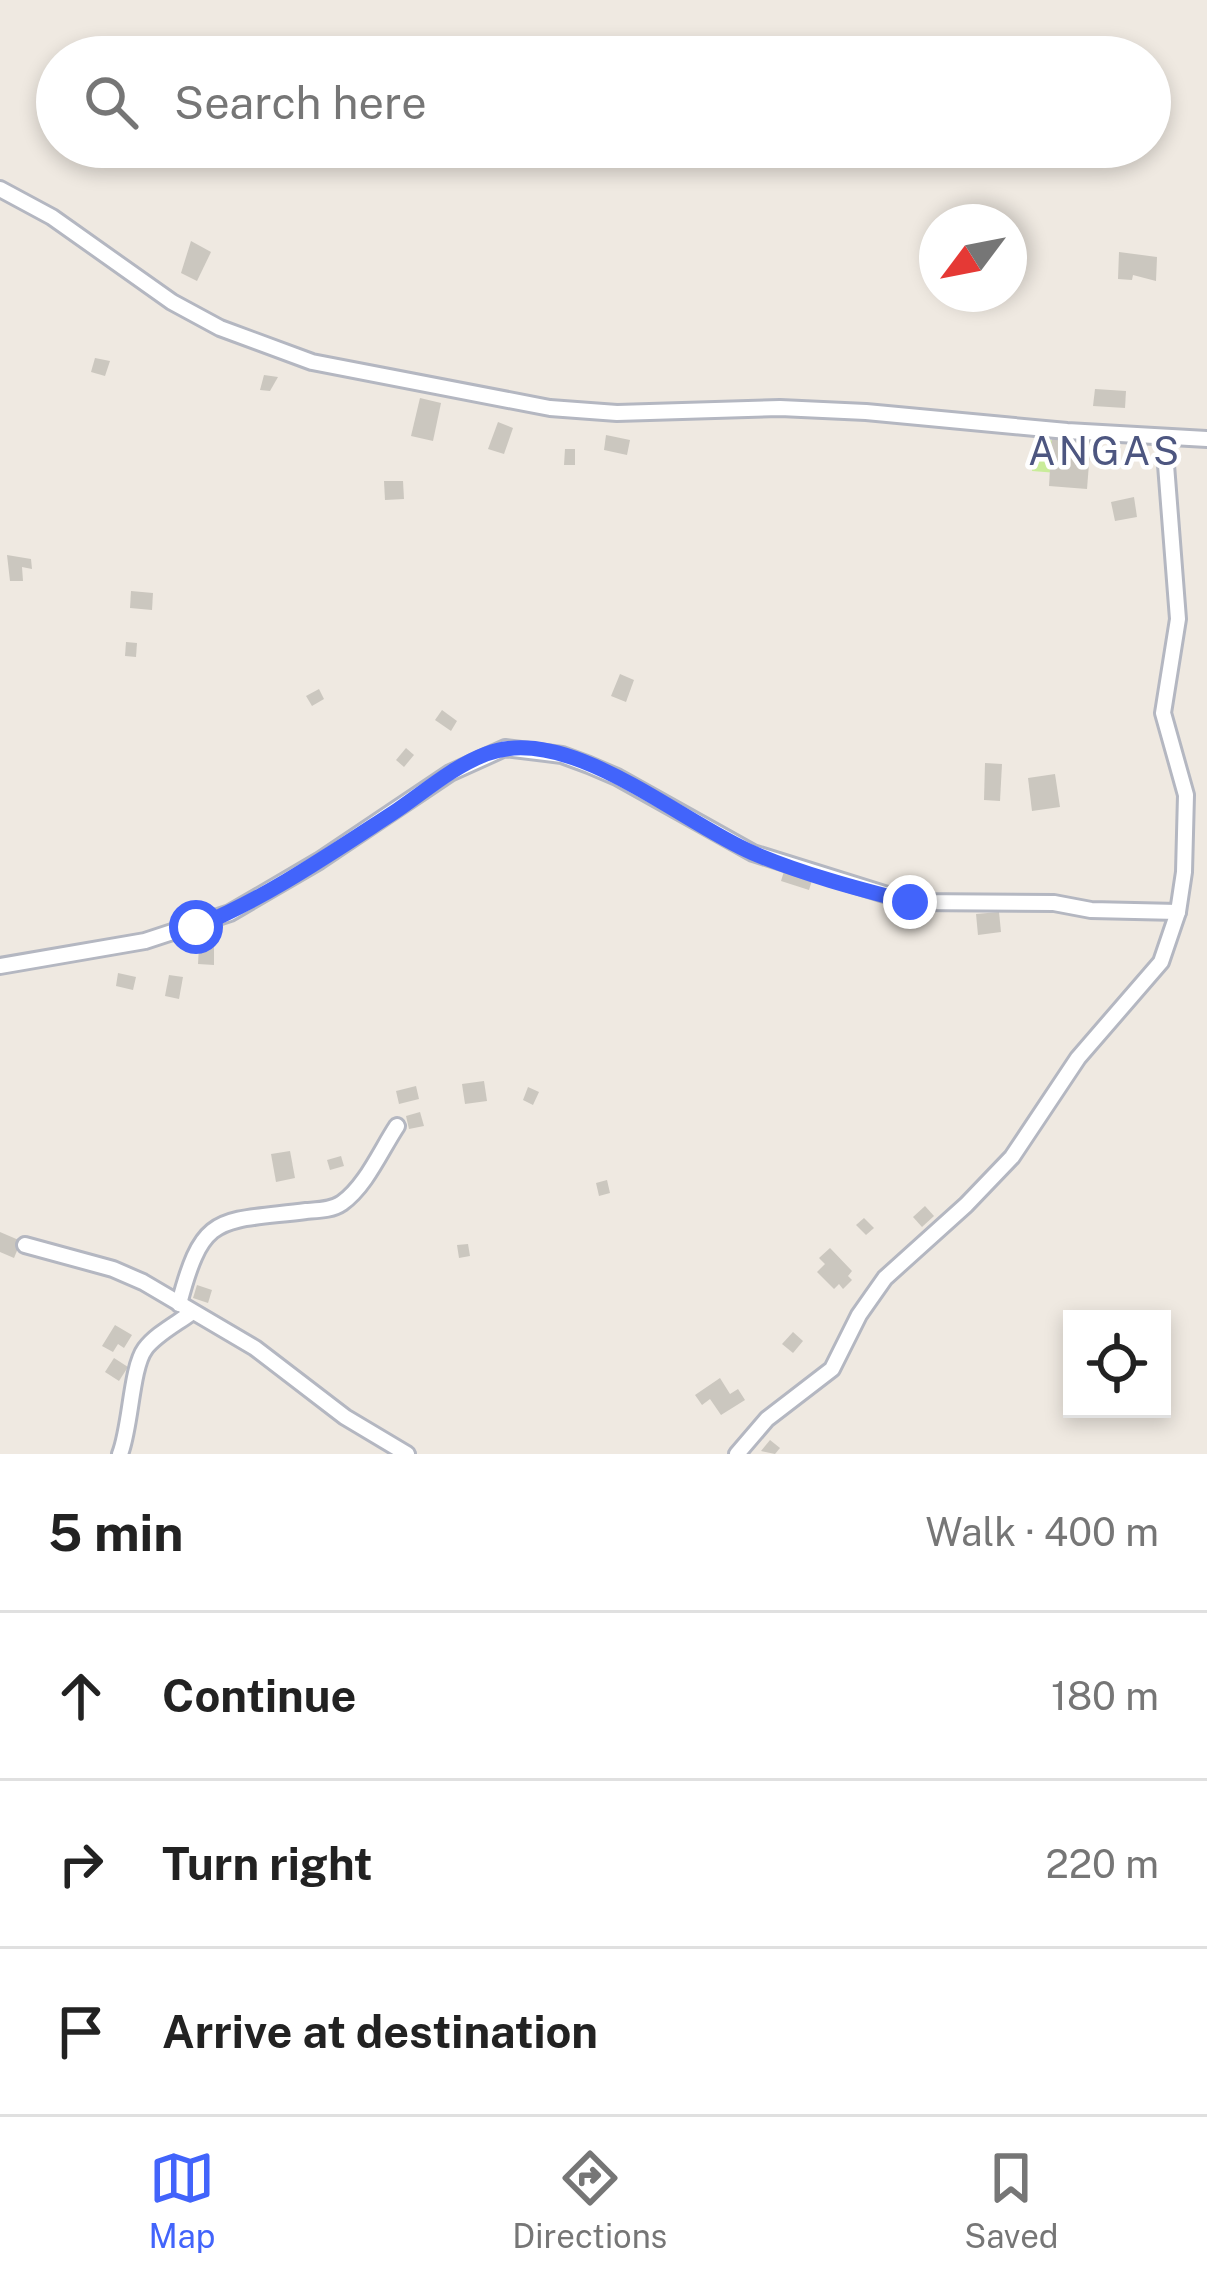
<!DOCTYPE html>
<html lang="en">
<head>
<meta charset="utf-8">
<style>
	body { margin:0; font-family:"Public Sans",sans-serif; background:#f6f6f6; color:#222 }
	.controls { position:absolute; right:36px; bottom:36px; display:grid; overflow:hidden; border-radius:0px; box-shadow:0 6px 18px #0003 }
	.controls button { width:108px; height:108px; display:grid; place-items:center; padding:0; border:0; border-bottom:3px solid #e0e0e0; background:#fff; color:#222; font:60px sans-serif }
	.compass { position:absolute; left:919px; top:204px; width:108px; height:108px; border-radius:50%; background:#fff; box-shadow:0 6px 18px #0003; rotate:238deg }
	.stop { position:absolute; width:36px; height:36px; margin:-27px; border:9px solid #4264fb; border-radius:50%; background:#fff }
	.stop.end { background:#4264fb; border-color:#fff; box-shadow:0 3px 12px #0008 }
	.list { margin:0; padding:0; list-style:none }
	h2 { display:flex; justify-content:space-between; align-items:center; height:156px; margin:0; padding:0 48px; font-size:51px }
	h2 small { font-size:39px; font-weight:400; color:#767676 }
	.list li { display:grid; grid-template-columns:78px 1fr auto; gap:36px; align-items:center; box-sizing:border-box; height:168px; padding:0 48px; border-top:3px solid #e0e0e0 }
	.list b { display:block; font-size:45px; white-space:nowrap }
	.list em { font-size:39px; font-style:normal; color:#767676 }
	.icon { flex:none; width:66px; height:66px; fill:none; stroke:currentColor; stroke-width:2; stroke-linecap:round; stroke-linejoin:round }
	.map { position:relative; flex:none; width:1207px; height:1454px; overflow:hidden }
	.search { position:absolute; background:#fff; box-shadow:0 6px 18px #0003; left:36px; right:36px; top:36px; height:132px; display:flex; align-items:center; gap:30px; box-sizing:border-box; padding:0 42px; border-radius:66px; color:#767676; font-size:45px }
	.sheet { height:660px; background:#fff }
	nav { display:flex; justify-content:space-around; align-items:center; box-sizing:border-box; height:168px; border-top:3px solid #e0e0e0; background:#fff; font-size:33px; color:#767676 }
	nav a { display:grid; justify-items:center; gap:6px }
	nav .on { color:#4264fb }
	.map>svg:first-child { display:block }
</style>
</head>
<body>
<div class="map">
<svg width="1207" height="1454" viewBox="0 0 1207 1454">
	<rect width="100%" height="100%" fill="#efe9e1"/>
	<!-- pitch -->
	<polygon fill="#c9ec9a" points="1034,439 1086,443 1083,475 1032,471"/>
	<!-- building -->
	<g fill="#cbc7bf">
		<polygon points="191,241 211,252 197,281 181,273"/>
		<polygon points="1119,252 1157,257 1156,281 1133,275 1132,280 1118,279"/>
		<polygon points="95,358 110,361 105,376 91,372"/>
		<polygon points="264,375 278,377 270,391 260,390"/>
		<polygon points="1095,389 1126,391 1125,408 1093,406"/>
		<polygon points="420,398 441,403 433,441 411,436"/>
		<polygon points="498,422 513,428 504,454 488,449"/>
		<polygon points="606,435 630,440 627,455 604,450"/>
		<polygon points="1052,435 1091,438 1087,489 1049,486"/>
		<polygon points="565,449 575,449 575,465 564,465"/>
		<polygon points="384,481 403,481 404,499 385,500"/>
		<polygon points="1134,497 1137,517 1115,521 1111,502"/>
		<polygon points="7,555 31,559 32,569 22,567 23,581 10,581"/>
		<polygon points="131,591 153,593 152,610 130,608"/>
		<polygon points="126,642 137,643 136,657 125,656"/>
		<polygon points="620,674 634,680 626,702 611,696"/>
		<polygon points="319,689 324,699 312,706 306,696"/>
		<polygon points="442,710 457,721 451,731 435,720"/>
		<polygon points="406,748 414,755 404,767 396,760"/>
		<polygon points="985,763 1002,764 1000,801 984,800"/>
		<polygon points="1055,774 1060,807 1032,811 1028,778"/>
		<polygon points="785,868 813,877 809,890 781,881"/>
		<polygon points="999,912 1001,932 978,935 976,914"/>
		<polygon points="199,946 214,946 214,965 198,964"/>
		<polygon points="118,973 136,977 133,990 116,986"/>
		<polygon points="169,975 183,977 179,999 165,996"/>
		<polygon points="484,1081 487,1101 465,1104 462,1084"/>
		<polygon points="416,1086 419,1099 399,1104 396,1091"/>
		<polygon points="528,1087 539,1092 533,1105 523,1100"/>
		<polygon points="420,1112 424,1126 409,1129 406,1116"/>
		<polygon points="290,1151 295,1178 276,1182 271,1154"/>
		<polygon points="341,1156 344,1166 330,1170 327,1160"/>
		<polygon points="607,1180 610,1193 599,1196 596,1183"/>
		<polygon points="925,1206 934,1216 922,1227 913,1217"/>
		<polygon points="864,1218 874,1228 866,1235 856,1225"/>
		<polygon points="0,1232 21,1241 14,1258 0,1252"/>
		<polygon points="468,1244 470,1256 459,1258 457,1245"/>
		<polygon points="830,1248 852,1271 848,1276 852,1280 843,1289 839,1284 834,1289 817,1272 825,1264 819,1258"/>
		<polygon points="197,1285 212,1290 208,1303 193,1298"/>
		<polygon points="115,1325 132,1335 124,1348 118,1344 113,1352 102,1346"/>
		<polygon points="793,1332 803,1341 793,1353 782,1344"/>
		<polygon points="114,1358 128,1367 119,1381 105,1372"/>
		<polygon points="720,1378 730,1394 738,1389 745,1400 721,1415 710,1399 702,1405 695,1395"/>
		<polygon points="770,1440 780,1448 775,1454 761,1451"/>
	</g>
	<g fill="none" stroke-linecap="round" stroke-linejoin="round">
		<!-- minor casing -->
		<g stroke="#b4b7c1" stroke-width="20">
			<g id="minor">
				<polyline points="0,189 52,217 172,302 220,328 312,362 550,408 617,413 780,408 866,412 1067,431 1207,439"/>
				<polyline points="0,966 145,941 230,913 319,861 450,773 505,748 562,755 589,765 617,777 753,853 910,902 1054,903 1091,910 1178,912"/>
				<polyline points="25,1245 113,1269 143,1282 255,1348 345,1417 407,1454"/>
				<path d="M179 1304C203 1212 217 1222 306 1211 318 1210 332 1210 342 1203 366 1186 381 1150 397 1126"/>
				<path d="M120 1454C131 1426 131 1368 145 1349 155 1335 176 1324 191 1313"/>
				<polyline points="737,1454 767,1419 832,1369 859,1315 885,1278 966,1205 1012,1157 1078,1058 1161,962 1178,912 1184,872 1186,795 1163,713 1178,619 1164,439"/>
			</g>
		</g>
		<!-- minor -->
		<use href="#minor" stroke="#fff" stroke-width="14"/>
	</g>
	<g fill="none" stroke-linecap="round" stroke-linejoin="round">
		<!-- route -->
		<path stroke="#4264fb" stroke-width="15" d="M196 927C266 898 330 854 393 813 423 793 452 767 486 754 568 722 680 822 753 853 802 874 858 889 910 902"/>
	</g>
	<g text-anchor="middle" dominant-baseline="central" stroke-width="9" stroke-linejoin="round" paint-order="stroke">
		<!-- quarter labels -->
		<g font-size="39" letter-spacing="3" fill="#4d5680" stroke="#fff">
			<text x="1105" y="451">ANGAS</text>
		</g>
	</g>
</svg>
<div class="controls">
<button><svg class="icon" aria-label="locate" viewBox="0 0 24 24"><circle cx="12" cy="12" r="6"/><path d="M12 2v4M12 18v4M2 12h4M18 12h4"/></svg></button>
</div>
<svg class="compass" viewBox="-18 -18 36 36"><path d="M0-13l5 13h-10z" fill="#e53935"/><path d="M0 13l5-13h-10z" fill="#767676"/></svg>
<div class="stop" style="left:196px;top:927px"></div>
<div class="stop end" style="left:910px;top:902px"></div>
<div class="search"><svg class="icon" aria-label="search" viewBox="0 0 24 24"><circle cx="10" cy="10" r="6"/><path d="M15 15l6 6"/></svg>Search here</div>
</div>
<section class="sheet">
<h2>5 min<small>Walk · 400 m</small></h2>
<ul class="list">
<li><svg class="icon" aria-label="ahead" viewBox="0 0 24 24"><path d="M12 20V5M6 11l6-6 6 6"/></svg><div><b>Continue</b></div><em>180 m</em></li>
<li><svg class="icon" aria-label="right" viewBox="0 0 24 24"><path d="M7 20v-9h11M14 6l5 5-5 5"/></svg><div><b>Turn right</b></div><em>220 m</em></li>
<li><svg class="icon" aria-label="arrive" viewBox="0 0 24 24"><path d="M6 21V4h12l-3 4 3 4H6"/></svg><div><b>Arrive at destination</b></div></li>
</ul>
</section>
<nav>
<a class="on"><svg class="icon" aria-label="map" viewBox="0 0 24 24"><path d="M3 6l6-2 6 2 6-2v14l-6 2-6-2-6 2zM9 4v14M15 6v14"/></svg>Map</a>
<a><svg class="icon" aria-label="directions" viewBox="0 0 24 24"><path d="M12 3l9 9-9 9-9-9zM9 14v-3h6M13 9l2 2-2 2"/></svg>Directions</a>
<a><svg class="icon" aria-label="saved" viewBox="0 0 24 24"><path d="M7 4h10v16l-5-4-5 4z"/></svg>Saved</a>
</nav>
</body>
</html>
